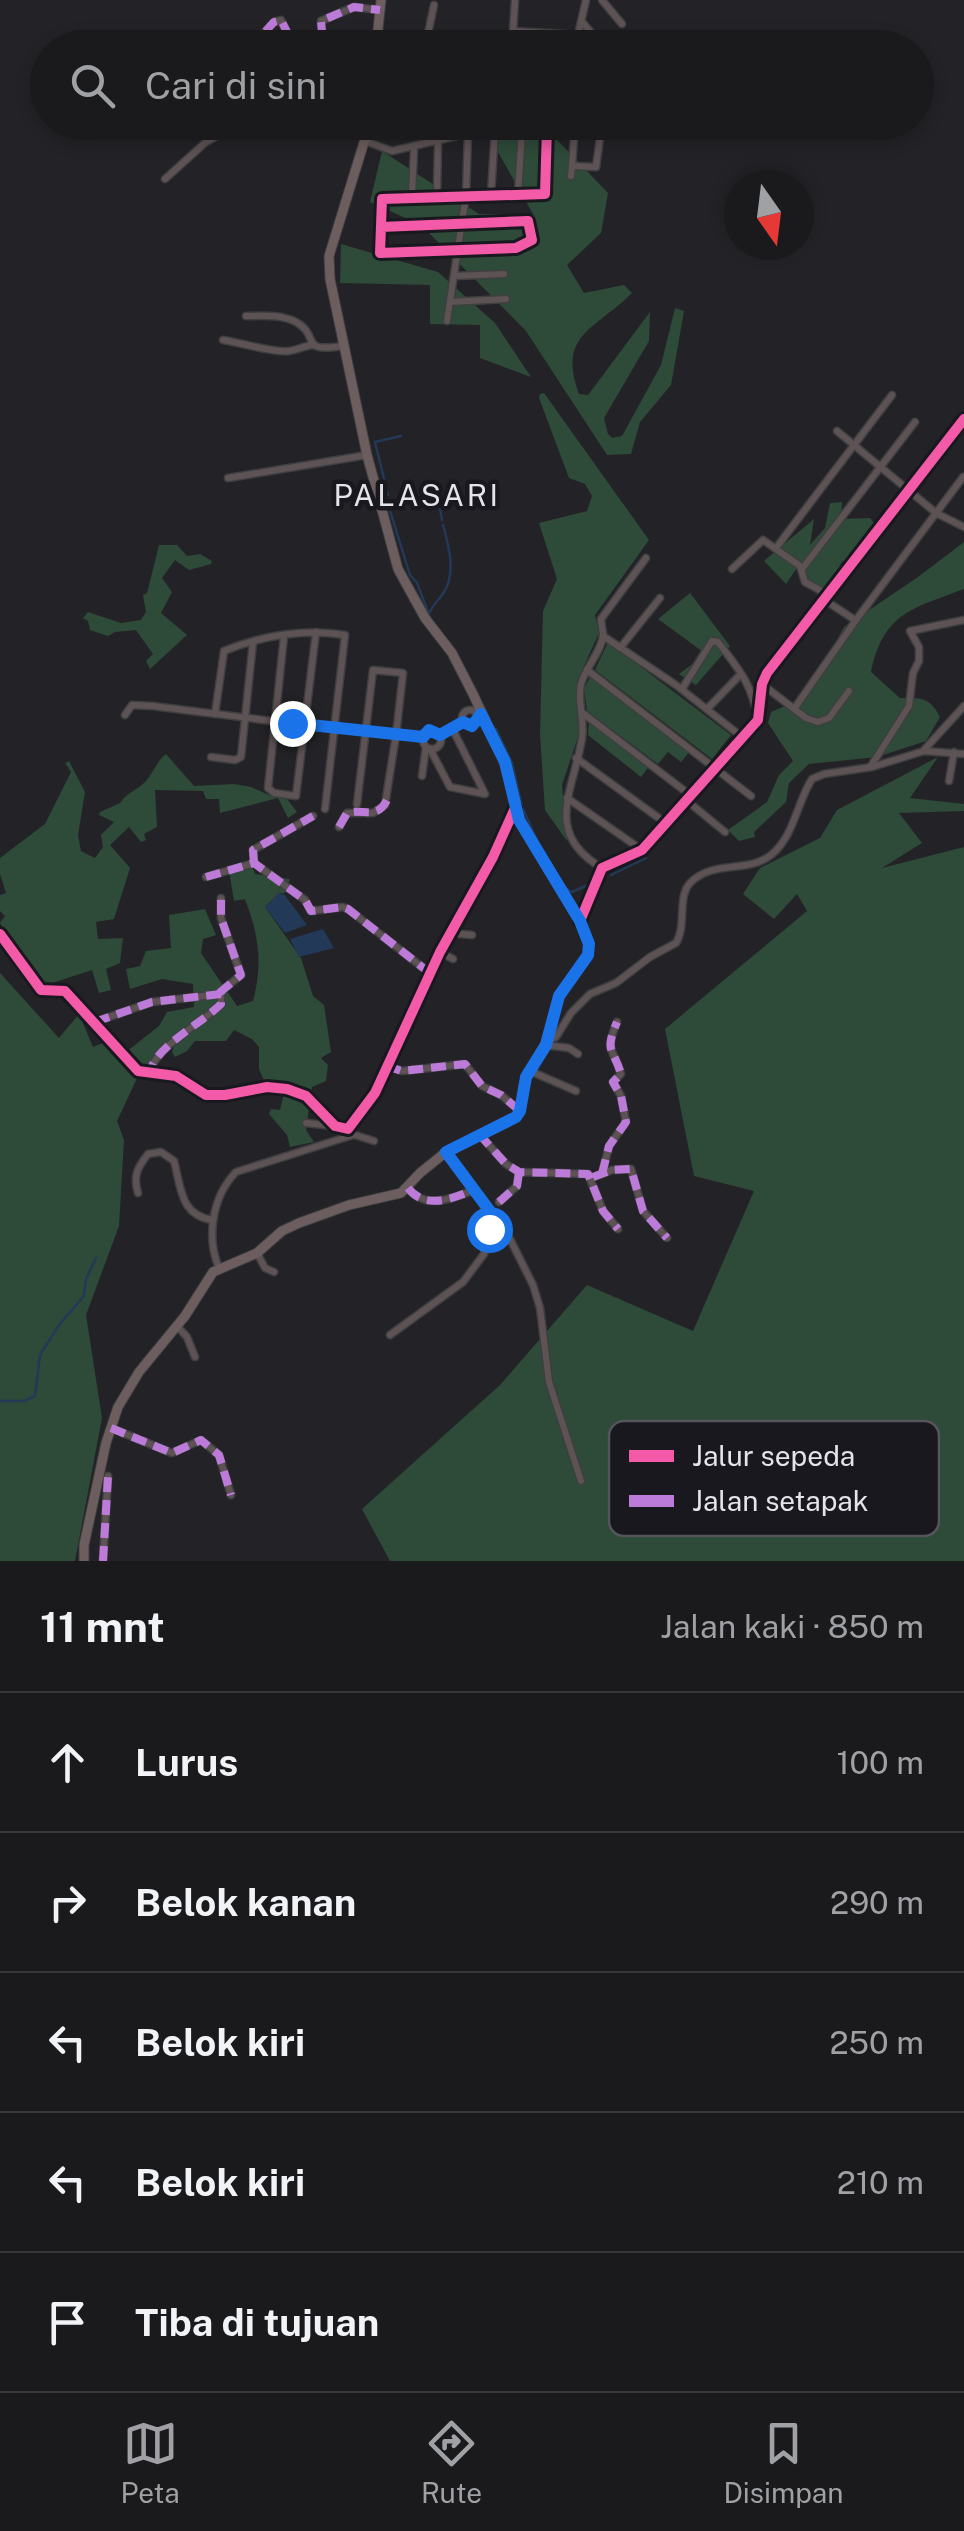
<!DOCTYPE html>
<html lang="id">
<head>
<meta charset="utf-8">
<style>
	body { margin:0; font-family:"Public Sans",sans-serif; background:#27272a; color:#f1f3f6 }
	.compass { position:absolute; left:724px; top:170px; width:90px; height:90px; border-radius:50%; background:#1a1a1d; box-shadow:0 5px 15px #0003; rotate:166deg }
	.stop { position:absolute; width:30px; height:30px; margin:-22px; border:8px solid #1a73e8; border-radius:50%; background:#fff }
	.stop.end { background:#1a73e8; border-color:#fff; box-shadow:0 2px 10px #0008 }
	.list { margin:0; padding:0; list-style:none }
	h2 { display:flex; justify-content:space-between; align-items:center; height:130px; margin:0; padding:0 40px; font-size:42px }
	h2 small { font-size:32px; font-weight:400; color:#9fa1a4 }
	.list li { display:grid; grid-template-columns:65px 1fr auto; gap:30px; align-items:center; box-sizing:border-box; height:140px; padding:0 40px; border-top:2px solid #38383b }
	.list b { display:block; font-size:38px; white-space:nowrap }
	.list em { font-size:32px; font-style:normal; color:#9fa1a4 }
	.icon { flex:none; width:55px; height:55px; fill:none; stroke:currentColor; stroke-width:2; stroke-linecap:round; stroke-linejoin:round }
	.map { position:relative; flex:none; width:964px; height:1561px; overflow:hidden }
	.search { position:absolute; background:#1a1a1d; box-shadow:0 5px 15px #0003; left:30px; right:30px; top:30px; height:110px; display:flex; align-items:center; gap:25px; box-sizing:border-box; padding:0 35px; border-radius:55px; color:#9fa1a4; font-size:38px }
	.sheet { height:830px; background:#1a1a1d }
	nav { display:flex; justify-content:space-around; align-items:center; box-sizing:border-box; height:140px; border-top:2px solid #38383b; background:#1a1a1d; font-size:28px; color:#9fa1a4 }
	nav a { display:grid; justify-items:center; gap:5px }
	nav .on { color:#a0a0a5 }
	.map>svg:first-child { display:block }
</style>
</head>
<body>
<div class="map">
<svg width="964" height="1561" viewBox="0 0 964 1561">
	<rect width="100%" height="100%" fill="#232327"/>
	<!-- green -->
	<g fill="#2e4a39">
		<path d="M499 123H541L608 193 601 233 567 265 584 293 624 285 632 293C595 330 557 334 579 394L588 395 650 312 649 341 604 418 608 434 612 438 622 436 661 365 675 308 684 311 671 385 640 422 631 454 607 455 526 331 421 225 370 202 382 151 479 214H533L498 152Z"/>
		<polygon points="341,244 438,272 495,323 531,377 480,358 480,325 430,324 430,285 340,283"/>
		<polygon points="544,393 649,540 595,615 599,633 577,681 579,734 562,785 567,841 545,810 540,735 543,611 557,579 539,523 587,511 592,496 585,484 569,478 539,398 540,394"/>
		<polygon points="842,502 841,519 870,518 881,532 841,563 836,580 818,596 799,565 786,584 764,561 814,519 810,545 825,528 830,503"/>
		<path d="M964 542V589C912 609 884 612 871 672L900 698C919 698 930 696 940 717L926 741 877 757 809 764 789 783 786 802 754 832 755 837 739 841 728 830 767 802 779 775 793 761 768 723 771 712 801 699 820 671 844 627 918 577Z"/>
		<polygon points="159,545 177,545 187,556 200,554 212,561 211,564 189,570 175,560 162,578 172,592 161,613 187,635 150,669 146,661 153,654 136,630 115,632 108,636 90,630 88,621 83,618 88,612 121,623 141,620 146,612 143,595 147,593"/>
		<polygon points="690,593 730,646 696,685 679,674 706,654 658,619"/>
		<polygon points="608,642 731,735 712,759 595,670"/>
		<polygon points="591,675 690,751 681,762 668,752 658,764 587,711 584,689"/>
		<polygon points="589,720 650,765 641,777 588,735"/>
		<path d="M166 754 194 786 234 784 251 787 271 796 284 795 297 812 288 818 278 798 220 813 219 799H206L203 791 155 790 157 827 144 834 146 840 141 842 129 827 110 845 130 868 114 919 96 922 98 939 123 938 120 963 106 969 111 990 99 993 92 970 40 987 0 923 5 916 0 911V895L6 893 0 874V858L45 824 71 772 65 763 69 761 85 792 78 835 81 851 95 858 103 847 101 835 114 822 99 815 100 812 120 803C127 792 138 790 146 781 154 772 156 762 166 754Z"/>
		<polygon points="938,757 910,798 964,804 964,811 899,813 922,843 882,868 964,847 964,1561 390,1561 362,1509 500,1385 587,1285 693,1331 754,1191 694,1176 665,1029 807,911 797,894 774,919 743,894 760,868 820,838 837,810"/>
		<path d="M250 861 255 874 290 879 285 893H279L265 907 301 958 313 996 324 1005 331 1052 321 1058 328 1065 326 1081 312 1087 306 1130 314 1142 290 1147 287 1135 269 1114 271 1109 280 1110 284 1093 264 1088 265 1083 259 1069V1047L252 1039 234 1030 226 1041H195L187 1051 175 1057 172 1052 175 1044 169 1042 140 1072 117 1121 124 1140 119 1226 86 1315 102 1418 75 1561H0V973L59 1038 79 1014 93 1047 108 1041 121 1056 159 1026 167 1012 194 1007 193 984 162 979 130 989 126 969 140 966 146 951 171 948 169 915 205 909 216 935 203 939 201 953 237 1006 253 1001C263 963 259 936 245 899L234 901 229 870Z"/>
	</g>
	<!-- water -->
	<g fill="#223957">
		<polygon points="279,893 284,894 307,925 285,933 265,907"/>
		<polygon points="323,929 334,948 299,957 290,939"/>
	</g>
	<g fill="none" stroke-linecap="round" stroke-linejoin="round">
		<!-- stream -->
		<g stroke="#223957" stroke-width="2.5">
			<polyline points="388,495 375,442 401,436"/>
			<polyline points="438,496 442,520"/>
			<polyline points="387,501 410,575 417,583 431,620"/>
			<path d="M430 612C433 604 437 602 442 595 457 576 449 546 443 525"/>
			<polyline points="496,729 512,763 522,807 540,847"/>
			<polyline points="611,875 646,858"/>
			<polyline points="565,888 572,892 590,884"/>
			<polyline points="0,1401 24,1401 35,1396 40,1355 59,1325 84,1296 86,1279 96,1258"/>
		</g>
		<!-- street casing -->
		<g stroke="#3f3f41" stroke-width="9">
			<g id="street">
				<polyline points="602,0 622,24"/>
				<polyline points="583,23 598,41"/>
				<polyline points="513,31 515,0"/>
				<polyline points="512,46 526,47"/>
				<polyline points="250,48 274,22 281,20 295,48"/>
				<polyline points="299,48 322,32 321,21 354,7 380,10"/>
				<polyline points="425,48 434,5"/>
				<polyline points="511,48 513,31 578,35 586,0"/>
				<polyline points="549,48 550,33"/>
				<polyline points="575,124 572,166 596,167 602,123"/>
				<polyline points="365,141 392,151 474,132 609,122"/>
				<polyline points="571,176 572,166"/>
				<polyline points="165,179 206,142 243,122"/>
				<polyline points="491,194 495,130"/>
				<polyline points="518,194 522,129"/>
				<polyline points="437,195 438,141"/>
				<polyline points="412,197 414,149"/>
				<polyline points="381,227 528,221 532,240 516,248 380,253 382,199 545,194 547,128"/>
				<polyline points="454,276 504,274"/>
				<polyline points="450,302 506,299"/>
				<path d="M246 316C262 316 280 314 296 322 321 336 298 353 342 346"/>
				<polyline points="447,321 466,195 468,133"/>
				<path d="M223 340C237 342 274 353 289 351 297 350 304 346 313 345"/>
				<polyline points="837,431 936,513 964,527"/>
				<polyline points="228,478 367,455"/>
				<polyline points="776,548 892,395"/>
				<polyline points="732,569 763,540 800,566 805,582 827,594"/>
				<polyline points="802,569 915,422"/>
				<polyline points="823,599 855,620"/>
				<polyline points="284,636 268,788 274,793 296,796 316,632"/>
				<polyline points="603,636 676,685 742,737"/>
				<polyline points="620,648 660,598"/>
				<polyline points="587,670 751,796"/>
				<polyline points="763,685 806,718 818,722 829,718 849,691"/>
				<path d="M682 689 712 641 718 642C740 671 751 682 758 719"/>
				<polyline points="707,709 739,676"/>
				<polyline points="794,709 856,620 963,477"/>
				<circle cx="470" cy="718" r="8"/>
				<path d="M215 714 224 651C260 636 306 628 345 635L325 809"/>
				<polyline points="584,714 690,795"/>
				<path d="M125 715 132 705 153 706C234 716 315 727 396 735L403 673 373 670 357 804"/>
				<circle cx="432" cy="740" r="9"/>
				<polyline points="430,749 450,787 485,794 452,728"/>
				<polyline points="924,750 964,706"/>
				<polyline points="211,757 235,760 241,757 253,642"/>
				<polyline points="576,758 667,824"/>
				<polyline points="871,766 909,706 913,673 919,661 919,647 910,631 964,620"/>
				<polyline points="422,776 426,747"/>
				<polyline points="949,781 954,752"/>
				<polyline points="567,798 642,850"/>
				<polyline points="686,800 725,832"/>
				<polyline points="339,827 347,813 373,813 385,805 396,735 423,737"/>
				<polyline points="254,863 253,850 313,816"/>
				<path d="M602 868C542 833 574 790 582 738 585 720 577 702 581 684 585 668 602 651 603 635 603 630 601 625 601 619L646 558"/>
				<polyline points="206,877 254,863 305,900 311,911 343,907 348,909 431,974"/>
				<polyline points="580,921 602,868 642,850 758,720 762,684 767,673 964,419"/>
				<polyline points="450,933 472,935"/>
				<polyline points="0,934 41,990 65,991 138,1071 176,1076 206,1095 225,1095 267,1087 287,1089 306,1096 335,1126 348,1129 375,1093 440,952 493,857 515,808"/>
				<polyline points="440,952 453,959"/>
				<polyline points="219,993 241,975 221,918 221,898"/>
				<path d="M95 1022 152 1002 221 994V1004C200 1025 155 1046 149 1074"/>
				<path d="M547 1041 556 1037 571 1013 590 994 616 983 650 957 676 943C687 925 677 897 690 883 714 859 747 874 771 855 794 837 797 802 812 779L824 774 872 767 924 751 964 754"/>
				<polyline points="545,1045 569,1048 578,1054"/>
				<polyline points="386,1066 402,1071 465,1064 482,1086 501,1095 520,1111"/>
				<polyline points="530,1071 576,1091"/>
				<polyline points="306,1123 334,1126"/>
				<polyline points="352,1134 374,1141"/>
				<polyline points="479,1134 506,1164 519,1172 588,1174 603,1211 618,1229"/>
				<polyline points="446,1152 509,1237 533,1285 540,1308 549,1382 581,1481"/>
				<path d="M602 1174 609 1146 626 1122 621 1096 613 1082 621 1074C613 1047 604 1053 617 1022"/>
				<polyline points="591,1178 612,1170 631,1169 643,1211 667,1238"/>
				<path d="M408 1188C425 1210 451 1199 474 1190"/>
				<path d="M138 1193C133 1176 137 1168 148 1154L161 1152 174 1161C181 1187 180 1216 213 1220"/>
				<polyline points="499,1202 517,1186 519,1172"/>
				<polyline points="257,1253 265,1268 274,1272"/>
				<path d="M219 1268C206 1237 212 1197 236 1172L353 1135"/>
				<polyline points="177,1326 187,1337 195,1357"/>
				<polyline points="390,1335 463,1282 484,1254 495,1218"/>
				<polyline points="111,1428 172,1453 201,1440 219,1455 231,1495"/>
				<polyline points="103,1561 108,1476"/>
			</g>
		</g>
		<!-- secondary casing -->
		<g stroke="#3f3f41" stroke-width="11">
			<g id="secondary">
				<polyline points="376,48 381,0"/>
				<polyline points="84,1561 84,1545 106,1443 118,1407 139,1372 185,1316 213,1272 257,1253 282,1231 299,1223 349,1205 401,1193 420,1173 446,1152 516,1117 520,1111 526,1077 545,1045 559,996 588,955 589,944 580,921 519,820 505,763 473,694 452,653 425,618 398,569 367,455 330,279 329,256 365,139 367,122"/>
			</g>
		</g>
		<!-- street -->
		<use href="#street" stroke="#5e5354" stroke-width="6"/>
		<!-- secondary -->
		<use href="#secondary" stroke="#6c5e5f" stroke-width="9"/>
		<!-- quiet -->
		<g stroke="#bd7bd9" stroke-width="8" stroke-dasharray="15 8" stroke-linecap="butt">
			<polyline points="250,48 274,22 281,20 295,48"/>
			<polyline points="299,48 322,32 321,21 354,7 380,10"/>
			<path d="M339 827 347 813C364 808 377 820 387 800"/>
			<polyline points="254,863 253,850 313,816"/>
			<polyline points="206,877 254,863 305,900 311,911 343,907 348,909 431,974"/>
			<polyline points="219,993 241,975 221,918 221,898"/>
			<path d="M95 1022 152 1002 221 994V1004C200 1025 155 1046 149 1074"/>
			<polyline points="386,1066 402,1071 465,1064 482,1086 501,1095 520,1111"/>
			<polyline points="479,1134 506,1164 519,1172 588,1174 603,1211 618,1229"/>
			<path d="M602 1174 609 1146 626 1122 621 1096 613 1082 621 1074C613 1047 604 1053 617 1022"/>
			<polyline points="593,1177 612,1170 631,1169 643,1211 667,1238"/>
			<path d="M408 1188C425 1210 451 1199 474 1190"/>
			<polyline points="499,1202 517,1186 519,1172"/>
			<polyline points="111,1428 172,1453 201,1440 219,1455 231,1495"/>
			<polyline points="103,1561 108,1476"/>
		</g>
		<!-- cycleway casing -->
		<g stroke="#19181f" stroke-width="16">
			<g id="cycleway">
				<polyline points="381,227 528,221 532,240 516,248 380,253 382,199 545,194 547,128"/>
				<polyline points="580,921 602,868 642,850 758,720 762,684 767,673 964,419"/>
				<polyline points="0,934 41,990 65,991 138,1071 176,1076 206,1095 225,1095 267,1087 287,1089 306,1096 335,1126 348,1129 375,1093 440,952 493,857 515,808"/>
			</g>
		</g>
		<!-- cycleway -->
		<use href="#cycleway" stroke="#f35aa7" stroke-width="10"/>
	</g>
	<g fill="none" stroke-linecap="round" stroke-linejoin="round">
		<!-- route -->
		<polyline stroke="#1a73e8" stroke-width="12" points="292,723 423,737 429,730 440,735 463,722 472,726 481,714 505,762 519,820 580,921 589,944 588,955 559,996 546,1045 526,1077 520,1111 516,1117 446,1152 495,1218 489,1229"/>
	</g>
	<g text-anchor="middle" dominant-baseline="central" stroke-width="9" stroke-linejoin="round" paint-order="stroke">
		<!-- quarter labels -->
		<g font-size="30" letter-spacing="2.5" fill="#e4e4e9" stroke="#19181f">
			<text x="417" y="495">PALASARI</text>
		</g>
	</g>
	<!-- legend -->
	<rect x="609" y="1421" width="330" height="115" rx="15" fill="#19181f" stroke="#56555c" stroke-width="2.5"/>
	<rect x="629" y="1450" width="45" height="12" fill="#f35aa7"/>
	<rect x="629" y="1495" width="45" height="12" fill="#bd7bd9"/>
	<g font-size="28" fill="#e4e4e9">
		<text x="692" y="1466">Jalur sepeda</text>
		<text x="692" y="1511">Jalan setapak</text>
	</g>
</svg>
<svg class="compass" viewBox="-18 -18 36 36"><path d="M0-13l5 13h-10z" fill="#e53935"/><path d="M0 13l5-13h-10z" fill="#9fa1a4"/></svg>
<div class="stop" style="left:489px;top:1229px"></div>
<div class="stop end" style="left:292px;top:723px"></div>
<div class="search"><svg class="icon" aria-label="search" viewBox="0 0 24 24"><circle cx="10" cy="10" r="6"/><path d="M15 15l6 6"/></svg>Cari di sini</div>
</div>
<section class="sheet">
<h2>11 mnt<small>Jalan kaki · 850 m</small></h2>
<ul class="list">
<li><svg class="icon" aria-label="ahead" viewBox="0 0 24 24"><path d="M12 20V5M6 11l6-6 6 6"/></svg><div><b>Lurus</b></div><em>100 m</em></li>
<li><svg class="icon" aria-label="right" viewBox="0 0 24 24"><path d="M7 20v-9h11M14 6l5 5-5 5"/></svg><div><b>Belok kanan</b></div><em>290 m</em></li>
<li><svg class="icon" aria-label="left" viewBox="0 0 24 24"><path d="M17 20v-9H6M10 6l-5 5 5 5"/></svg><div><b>Belok kiri</b></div><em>250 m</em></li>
<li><svg class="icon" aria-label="left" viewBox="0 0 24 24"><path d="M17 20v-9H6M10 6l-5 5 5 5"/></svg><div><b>Belok kiri</b></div><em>210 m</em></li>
<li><svg class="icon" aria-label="arrive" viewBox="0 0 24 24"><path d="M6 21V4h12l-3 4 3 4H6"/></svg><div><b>Tiba di tujuan</b></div></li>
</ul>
</section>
<nav>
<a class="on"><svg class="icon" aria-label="map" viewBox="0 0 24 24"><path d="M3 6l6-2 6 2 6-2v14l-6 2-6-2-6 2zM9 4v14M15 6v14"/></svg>Peta</a>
<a><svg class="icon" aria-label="directions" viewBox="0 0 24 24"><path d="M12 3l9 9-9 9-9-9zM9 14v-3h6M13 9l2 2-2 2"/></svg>Rute</a>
<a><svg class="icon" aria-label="saved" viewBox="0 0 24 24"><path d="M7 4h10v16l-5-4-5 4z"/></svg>Disimpan</a>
</nav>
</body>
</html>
